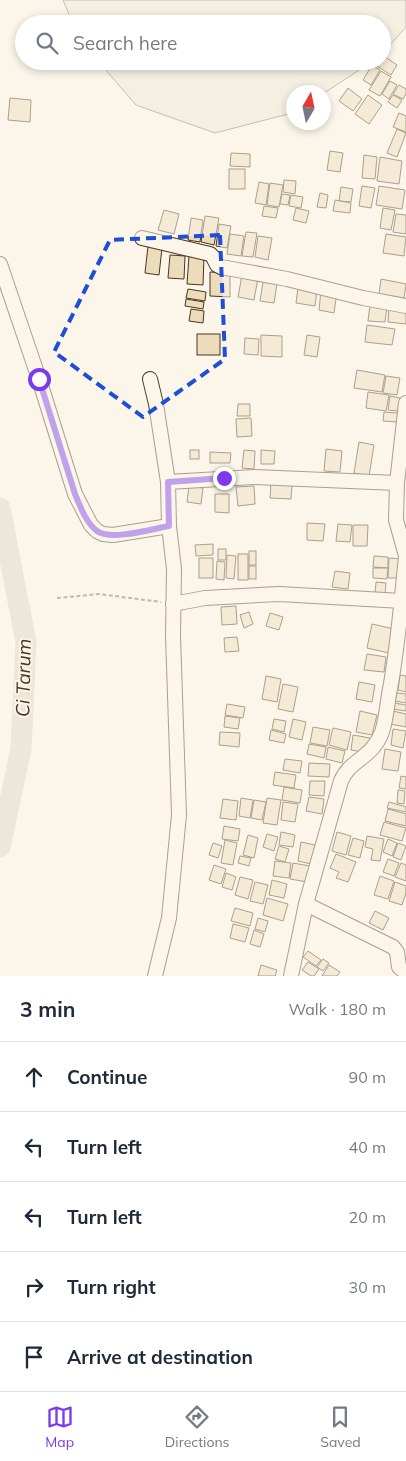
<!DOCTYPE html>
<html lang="en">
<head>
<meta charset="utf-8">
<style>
	body { margin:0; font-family:Mulish,sans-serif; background:#f2f2f3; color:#1f2937 }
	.compass { position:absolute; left:286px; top:85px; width:45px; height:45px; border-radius:50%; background:#fff; box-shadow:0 2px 8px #0003; rotate:9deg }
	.stop { position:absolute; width:15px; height:15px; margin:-11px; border:4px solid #7c3aed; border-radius:50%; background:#fff }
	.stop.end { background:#7c3aed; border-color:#fff; box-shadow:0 1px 5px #0008 }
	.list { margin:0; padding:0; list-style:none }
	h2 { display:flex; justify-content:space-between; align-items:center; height:65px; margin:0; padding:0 20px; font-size:21px }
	h2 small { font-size:16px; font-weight:400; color:#747a83 }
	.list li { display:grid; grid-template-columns:32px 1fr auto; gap:15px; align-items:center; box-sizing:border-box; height:70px; padding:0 20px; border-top:1px solid #e0e1e3 }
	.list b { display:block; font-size:19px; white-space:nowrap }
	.list em { font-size:16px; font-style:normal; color:#747a83 }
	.icon { flex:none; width:28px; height:28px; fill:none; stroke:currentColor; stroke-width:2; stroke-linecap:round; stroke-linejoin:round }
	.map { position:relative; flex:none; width:406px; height:976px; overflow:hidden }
	.search { position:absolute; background:#fff; box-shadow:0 2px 8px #0003; left:15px; right:15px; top:15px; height:55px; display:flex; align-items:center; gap:12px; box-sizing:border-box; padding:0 18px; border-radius:28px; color:#747a83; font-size:19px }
	.sheet { height:415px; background:#fff }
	nav { display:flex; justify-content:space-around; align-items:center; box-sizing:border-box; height:70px; border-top:1px solid #e0e1e3; background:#fff; font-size:14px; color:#747a83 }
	nav a { display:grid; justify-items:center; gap:2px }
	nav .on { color:#7c3aed }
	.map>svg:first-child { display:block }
</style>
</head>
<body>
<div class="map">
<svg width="406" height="976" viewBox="0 0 406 976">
	<rect width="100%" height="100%" fill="#fbf6e9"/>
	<!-- green -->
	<g fill="#ede6d9" stroke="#887966">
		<polygon points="63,0 406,0 406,27 382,54 382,24 73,24"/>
		<polygon points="98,61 373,61 324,93 294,92 292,113 215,133 136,105"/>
	</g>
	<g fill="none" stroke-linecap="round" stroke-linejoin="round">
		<!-- river -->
		<polyline stroke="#dcd4c6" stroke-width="21" points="0,508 26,642 21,749 0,847"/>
	</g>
	<!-- building -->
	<g fill="#ecdcbc" stroke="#4a3520">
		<polygon points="384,56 397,65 391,75 377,66 380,61 382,61"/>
		<polygon points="372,65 380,70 371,85 363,80"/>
		<polygon points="381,71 391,77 380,96 369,90"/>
		<polygon points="390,81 397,85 389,99 382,94"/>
		<polygon points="399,85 406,89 406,94 403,99 393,94"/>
		<polygon points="348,88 362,99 353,111 339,101"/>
		<polygon points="368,95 382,105 369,124 355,114"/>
		<polygon points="393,95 402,100 397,108 388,102"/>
		<polygon points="10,98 31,100 30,122 8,120"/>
		<polygon points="399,113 406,116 406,132 393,127"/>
		<polygon points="397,129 406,133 397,157 387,153"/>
		<polygon points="330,151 343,153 340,172 327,170"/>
		<polygon points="231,153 250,154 250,167 230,166"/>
		<polygon points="364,155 377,157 375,179 362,178"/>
		<polygon points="380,157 402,161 399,184 377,181"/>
		<rect x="229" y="169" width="16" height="20"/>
		<polygon points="284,180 296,181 295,194 283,192"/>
		<polygon points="259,182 269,184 266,205 255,203"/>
		<polygon points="270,183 283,185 279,207 267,205"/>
		<polygon points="362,186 375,188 371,208 359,206"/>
		<polygon points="379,186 405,190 402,209 376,205"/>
		<polygon points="341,187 353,189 351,202 339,201"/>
		<polygon points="320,193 328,195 326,208 317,207"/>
		<polygon points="282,194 290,195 288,205 280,204"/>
		<polygon points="291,195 303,197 301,208 289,206"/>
		<polygon points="335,200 351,203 350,213 333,211"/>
		<polygon points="264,206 278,208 276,218 262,216"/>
		<polygon points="296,208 309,211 306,223 293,220"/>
		<polygon points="383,208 395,210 391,230 380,228"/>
		<polygon points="164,210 179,214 174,234 158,230"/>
		<polygon points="396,214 406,215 406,234 393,232"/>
		<polygon points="205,216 219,218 214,245 201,242"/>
		<polygon points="191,218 203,220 200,242 188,240"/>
		<polygon points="219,224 231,226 227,248 216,246"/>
		<polygon points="246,232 257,233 253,257 242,256"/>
		<polygon points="230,234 244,236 241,256 227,254"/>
		<polygon points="386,234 406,237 404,256 383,253"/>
		<polygon points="258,236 272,238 268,260 255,257"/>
		<polygon points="148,246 162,248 159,275 145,273"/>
		<polygon points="170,255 185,256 184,279 168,278"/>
		<polygon points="189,256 204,257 203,285 187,284"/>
		<polygon points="210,272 230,273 230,297 210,296"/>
		<polygon points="242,275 258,278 254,300 238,297"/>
		<polygon points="381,279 406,284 404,299 379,295"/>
		<polygon points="263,282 277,284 274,303 260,301"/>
		<polygon points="298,288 317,290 315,306 296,303"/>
		<polygon points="188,289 206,292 205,301 186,298"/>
		<polygon points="321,290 337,292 334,313 319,310"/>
		<polygon points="186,299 204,302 203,309 185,306"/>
		<polygon points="370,305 387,306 385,322 368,321"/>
		<polygon points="389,307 406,309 406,324 388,322"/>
		<polygon points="191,309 204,311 203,323 189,321"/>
		<polygon points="367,325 395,329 392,345 365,342"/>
		<rect x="197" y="334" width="23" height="21"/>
		<polygon points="261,335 282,336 282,357 261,356"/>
		<polygon points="307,335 320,337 317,357 304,355"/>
		<polygon points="245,338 259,339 258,355 244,354"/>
		<polygon points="357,370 385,375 382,392 354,388"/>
		<polygon points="386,376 400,378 397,395 383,393"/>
		<polygon points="368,392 389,395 386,411 366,408"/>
		<polygon points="390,396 400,398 398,411 388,410"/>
		<polygon points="238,404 250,404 250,416 237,416"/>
		<polygon points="384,412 398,413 397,422 383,421"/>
		<polygon points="251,418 252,436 237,437 236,419"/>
		<polygon points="359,442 374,445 369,476 354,473"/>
		<polygon points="326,449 342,451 340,472 324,471"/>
		<rect x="190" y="450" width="9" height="9"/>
		<polygon points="244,450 255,451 254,469 242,468"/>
		<polygon points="261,450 275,451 274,464 261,464"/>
		<polygon points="210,452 231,453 230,463 210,463"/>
		<polygon points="271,483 292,485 291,499 270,498"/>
		<polygon points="189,486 203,488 201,504 187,502"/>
		<polygon points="254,486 255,504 238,506 236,487"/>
		<polygon points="215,494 229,494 229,513 215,512"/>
		<polygon points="307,523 325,524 323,541 307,540"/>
		<polygon points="338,524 352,525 350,542 336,541"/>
		<polygon points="353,525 368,525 367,546 353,546"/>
		<polygon points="213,544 213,555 196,556 195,545"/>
		<rect x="218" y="549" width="8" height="11"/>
		<rect x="249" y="551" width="7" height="14"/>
		<rect x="238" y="554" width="10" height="26"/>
		<polygon points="227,555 236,556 234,579 226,578"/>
		<polygon points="374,556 388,557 388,568 373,567"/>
		<rect x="199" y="558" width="14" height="20"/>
		<polygon points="389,558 401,559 400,578 388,578"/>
		<polygon points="217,561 225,562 224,580 216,579"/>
		<rect x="249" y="566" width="7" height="13"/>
		<polygon points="373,568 388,568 387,579 373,578"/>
		<polygon points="335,571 350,573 348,589 332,587"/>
		<polygon points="376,582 386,583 385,594 375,594"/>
		<polygon points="236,606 237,624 222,625 221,607"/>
		<polygon points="249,612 253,624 244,628 240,615"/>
		<polygon points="270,613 283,617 279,630 266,626"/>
		<polygon points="372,624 394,629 389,653 367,648"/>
		<polygon points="237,637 239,651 225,652 224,638"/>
		<polygon points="367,654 386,657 384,672 364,670"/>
		<polygon points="400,675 406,676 406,692 398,690"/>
		<polygon points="266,676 281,679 277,702 262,699"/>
		<polygon points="359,682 375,685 372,702 356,699"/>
		<polygon points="283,684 298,687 293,712 278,709"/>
		<polygon points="397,693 406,694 406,703 395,701"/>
		<polygon points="394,703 406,705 406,711 393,709"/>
		<polygon points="227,704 245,707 243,718 225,715"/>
		<polygon points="360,711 377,715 372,735 356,732"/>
		<polygon points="393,711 406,714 406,727 390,724"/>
		<polygon points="225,716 240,718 238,729 224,727"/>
		<polygon points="274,719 286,721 284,732 272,729"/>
		<polygon points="293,719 306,722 302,740 289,737"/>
		<polygon points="313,727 330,730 327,746 310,743"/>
		<polygon points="333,728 351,732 347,750 329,745"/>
		<polygon points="393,729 406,731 403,748 391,745"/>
		<polygon points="271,730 286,734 284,743 269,740"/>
		<polygon points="220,732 240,733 239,747 219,745"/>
		<polygon points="353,735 370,738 367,753 351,750"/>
		<polygon points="309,744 326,747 324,758 307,754"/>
		<polygon points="328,747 345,751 342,763 326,759"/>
		<polygon points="385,749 401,752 398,771 382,769"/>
		<polygon points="285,759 302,761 300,773 283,770"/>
		<polygon points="309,763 330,764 329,777 308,776"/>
		<polygon points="275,772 296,775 294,788 273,785"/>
		<polygon points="401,776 406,777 406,789 399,788"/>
		<polygon points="310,781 325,781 324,796 309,795"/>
		<polygon points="284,787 302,790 300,803 282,800"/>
		<polygon points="398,790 405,791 404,804 397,803"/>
		<polygon points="309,797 324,799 322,814 306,811"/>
		<polygon points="241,798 253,800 250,818 239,816"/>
		<polygon points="267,798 281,800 277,825 263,823"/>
		<polygon points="223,799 238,801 236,820 220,818"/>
		<polygon points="254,800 266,802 262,820 251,818"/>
		<polygon points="283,802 298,804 295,822 281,820"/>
		<polygon points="389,802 406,807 406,812 387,808"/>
		<polygon points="388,809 406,814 406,826 385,821"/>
		<polygon points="384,822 406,828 402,841 380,835"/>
		<polygon points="224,826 240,829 238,841 222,839"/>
		<polygon points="281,832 295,835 293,847 279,845"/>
		<polygon points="337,832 351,836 346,855 332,851"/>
		<polygon points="267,834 278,837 274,851 263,847"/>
		<polygon points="248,835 258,838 254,858 243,855"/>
		<polygon points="367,836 384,839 380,861 371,860 373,849 365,847"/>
		<polygon points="353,838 364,841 360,858 348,855"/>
		<polygon points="388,839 397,843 392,856 383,852"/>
		<polygon points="225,840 237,843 233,865 221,863"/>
		<polygon points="301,842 315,845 311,864 298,861"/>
		<polygon points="213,843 222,846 218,858 209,855"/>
		<polygon points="398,843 406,846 401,860 393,857"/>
		<polygon points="279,846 289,849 285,862 275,859"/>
		<polygon points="336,854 356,862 348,882 336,878 339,872 330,868"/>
		<polygon points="240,856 251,858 249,866 238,863"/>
		<polygon points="388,859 399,863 394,876 383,872"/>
		<polygon points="275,861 291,863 289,878 273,876"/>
		<polygon points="293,863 310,866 307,882 290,879"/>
		<polygon points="401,863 406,865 406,881 395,877"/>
		<polygon points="214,865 226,869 221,884 209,880"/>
		<polygon points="226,873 236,877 232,890 222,887"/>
		<polygon points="380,876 394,881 388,899 374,895"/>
		<polygon points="240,877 253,880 248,899 235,895"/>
		<polygon points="272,880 287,884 284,898 269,895"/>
		<polygon points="255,882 268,885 263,904 250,901"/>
		<polygon points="395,882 406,886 406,893 402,905 389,901"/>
		<polygon points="267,898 288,904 283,921 263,915"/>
		<polygon points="235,908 253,913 250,926 231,921"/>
		<polygon points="375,911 389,918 383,930 369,923"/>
		<polygon points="258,918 268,921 265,932 255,929"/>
		<polygon points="233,924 249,928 245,942 230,938"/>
		<polygon points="254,930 264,934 260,947 250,944"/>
		<polygon points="308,951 321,960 316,966 303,957"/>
		<polygon points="323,959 329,963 323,971 317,967"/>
		<polygon points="308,962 319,969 314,976 311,976 302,970"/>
		<polygon points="261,965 277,970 275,976 258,976"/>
		<polygon points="329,965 340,972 337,976 322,976"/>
	</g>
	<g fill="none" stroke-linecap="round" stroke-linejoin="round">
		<!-- minor casing -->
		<g stroke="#4a3520" stroke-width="16">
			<g id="minor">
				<polyline points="142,238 210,254 213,257 217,265 221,267 287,279 363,298 406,306"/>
				<polyline points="0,264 39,379 75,494 91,525 97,531 103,534 113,535 169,526"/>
				<polyline points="150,379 156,404 168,482 169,526 174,569 173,636 179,815 169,918 155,976"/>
				<polyline points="406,403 397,483 396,520 406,556"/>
				<polyline points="168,482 254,477 397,483"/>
				<polyline points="173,604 205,598 279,594 402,601"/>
				<polyline points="306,904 393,947 397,952 399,967 406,973"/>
				<path d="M291 976 306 904 341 781C350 759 372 759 382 732 386 720 387 707 389 694 398 649 401 603 406 557"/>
			</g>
		</g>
		<!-- path -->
		<polyline stroke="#7f6f5c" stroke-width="2" stroke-dasharray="4 2.5" stroke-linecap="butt" points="57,598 99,594 161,602"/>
		<!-- minor -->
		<use href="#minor" stroke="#fbf6e9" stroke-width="14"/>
	</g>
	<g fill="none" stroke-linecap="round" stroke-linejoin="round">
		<!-- route -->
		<path stroke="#7c3aed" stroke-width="6" d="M39 379 75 494C80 506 86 523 97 531 111 541 152 529 169 526L168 482 224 478"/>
	</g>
	<!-- marked area -->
	<path d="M0 0H406V976H0ZM220 235 225 359 143 417 54 352 110 240Z" fill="#fbf6e9" fill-opacity=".55" fill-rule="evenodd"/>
	<path fill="none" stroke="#1d4ed8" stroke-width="4" stroke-dasharray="10 6" stroke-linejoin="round" d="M220 235 225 359 143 417 54 352 110 240Z"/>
	<g text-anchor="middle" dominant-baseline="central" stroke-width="4" stroke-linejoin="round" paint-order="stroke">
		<!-- water labels -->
		<g font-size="19" font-style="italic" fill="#4a3520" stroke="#fbf6e9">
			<text transform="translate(23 678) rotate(-89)">Ci Tarum</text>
		</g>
	</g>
</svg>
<svg class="compass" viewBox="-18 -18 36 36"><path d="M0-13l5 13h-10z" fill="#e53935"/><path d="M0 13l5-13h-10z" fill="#747a83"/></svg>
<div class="stop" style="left:39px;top:379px"></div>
<div class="stop end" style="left:224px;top:478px"></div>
<div class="search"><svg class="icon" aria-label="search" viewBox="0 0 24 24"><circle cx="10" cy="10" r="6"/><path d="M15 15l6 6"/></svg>Search here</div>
</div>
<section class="sheet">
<h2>3 min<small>Walk · 180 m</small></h2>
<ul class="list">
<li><svg class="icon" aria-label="ahead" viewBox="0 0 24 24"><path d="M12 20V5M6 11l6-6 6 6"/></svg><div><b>Continue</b></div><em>90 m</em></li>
<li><svg class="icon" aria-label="left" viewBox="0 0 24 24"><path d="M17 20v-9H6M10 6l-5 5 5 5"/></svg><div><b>Turn left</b></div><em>40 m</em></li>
<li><svg class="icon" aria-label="left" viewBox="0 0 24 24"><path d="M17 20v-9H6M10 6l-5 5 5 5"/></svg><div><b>Turn left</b></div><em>20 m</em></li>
<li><svg class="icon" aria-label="right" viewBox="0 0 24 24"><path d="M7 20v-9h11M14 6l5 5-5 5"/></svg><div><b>Turn right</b></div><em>30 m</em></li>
<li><svg class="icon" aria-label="arrive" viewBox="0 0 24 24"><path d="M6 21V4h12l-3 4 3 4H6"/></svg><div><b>Arrive at destination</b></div></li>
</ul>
</section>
<nav>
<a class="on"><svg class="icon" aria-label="map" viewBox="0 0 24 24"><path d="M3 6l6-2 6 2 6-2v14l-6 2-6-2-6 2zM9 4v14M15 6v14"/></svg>Map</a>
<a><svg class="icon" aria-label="directions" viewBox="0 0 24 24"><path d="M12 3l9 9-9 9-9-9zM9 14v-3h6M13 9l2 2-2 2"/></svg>Directions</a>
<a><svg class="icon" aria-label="saved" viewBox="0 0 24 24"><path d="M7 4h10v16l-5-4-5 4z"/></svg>Saved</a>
</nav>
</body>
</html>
